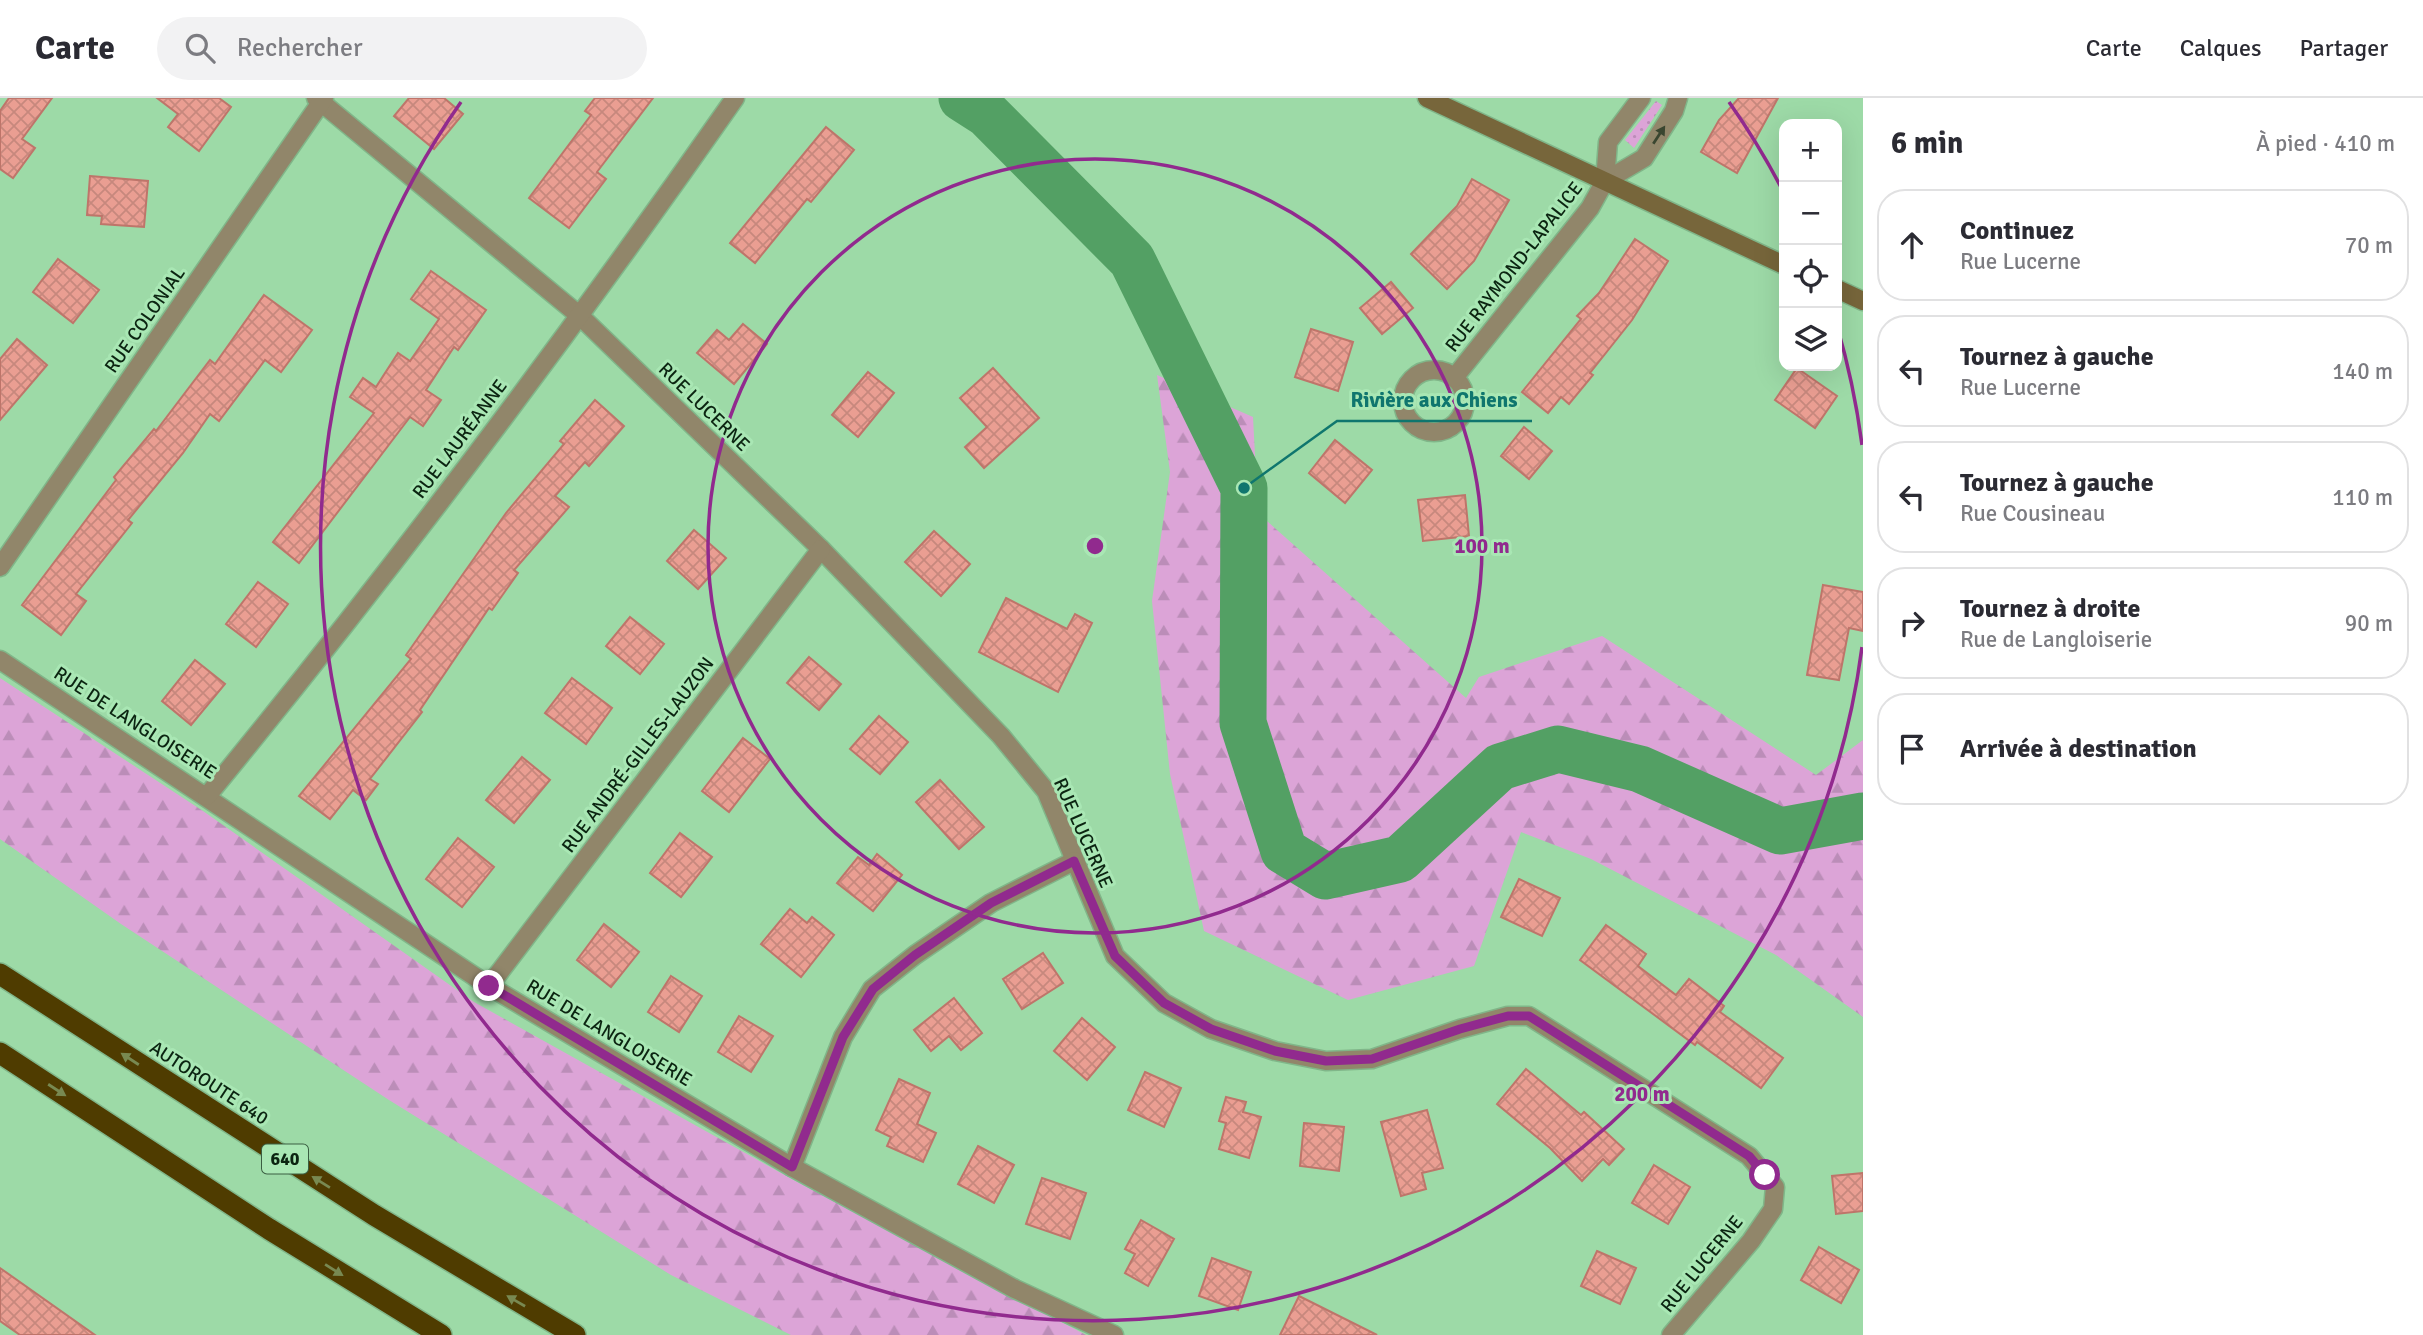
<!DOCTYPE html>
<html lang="fr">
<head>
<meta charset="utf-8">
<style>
	body { margin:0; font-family:Signika,sans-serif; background:#f2f2f3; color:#2b2b33 }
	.controls { position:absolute; right:21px; top:21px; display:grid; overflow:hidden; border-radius:14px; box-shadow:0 7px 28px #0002 }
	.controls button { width:63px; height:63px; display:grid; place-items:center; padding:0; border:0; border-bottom:2px solid #e1e1e2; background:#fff; color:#2b2b33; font:35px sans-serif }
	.stop { position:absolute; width:21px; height:21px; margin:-16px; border:5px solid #912a8e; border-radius:50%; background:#fff }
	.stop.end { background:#912a8e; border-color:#fff; box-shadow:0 2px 7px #0008 }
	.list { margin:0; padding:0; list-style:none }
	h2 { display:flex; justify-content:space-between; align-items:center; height:91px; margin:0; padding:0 28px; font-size:30px }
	h2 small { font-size:23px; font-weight:400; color:#7c7c81 }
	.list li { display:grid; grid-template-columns:46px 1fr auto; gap:21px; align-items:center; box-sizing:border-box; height:112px; margin:0 14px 14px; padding:0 14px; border:2px solid #e1e1e2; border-radius:28px }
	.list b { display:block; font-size:26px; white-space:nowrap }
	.list p { margin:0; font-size:23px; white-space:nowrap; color:#7c7c81 }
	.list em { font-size:23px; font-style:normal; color:#7c7c81 }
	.icon { flex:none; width:38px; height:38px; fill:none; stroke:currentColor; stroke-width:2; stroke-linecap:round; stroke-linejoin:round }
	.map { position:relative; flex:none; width:1863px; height:1237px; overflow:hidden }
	header { display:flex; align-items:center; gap:42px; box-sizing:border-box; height:98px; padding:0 35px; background:#fff; border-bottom:2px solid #e1e1e2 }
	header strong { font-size:33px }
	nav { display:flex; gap:38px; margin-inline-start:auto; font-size:24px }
	.search { width:490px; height:63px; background:#f2f2f3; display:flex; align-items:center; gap:18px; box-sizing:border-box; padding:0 24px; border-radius:38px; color:#7c7c81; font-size:26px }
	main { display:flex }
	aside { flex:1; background:#fff }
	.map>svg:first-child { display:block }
</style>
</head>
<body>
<header>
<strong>Carte</strong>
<div class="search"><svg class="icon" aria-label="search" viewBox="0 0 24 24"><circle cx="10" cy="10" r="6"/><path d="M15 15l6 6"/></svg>Rechercher</div>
<nav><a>Carte</a><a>Calques</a><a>Partager</a></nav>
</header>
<main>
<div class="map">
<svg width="1863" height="1237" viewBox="0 0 1863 1237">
	<defs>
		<pattern id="green-dots" width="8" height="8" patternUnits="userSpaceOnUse" patternTransform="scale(1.75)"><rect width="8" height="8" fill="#dca4d7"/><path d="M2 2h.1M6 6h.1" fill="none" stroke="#bb8db8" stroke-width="1.8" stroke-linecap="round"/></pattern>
		<pattern id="forest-firs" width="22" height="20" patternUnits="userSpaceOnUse" patternTransform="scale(1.75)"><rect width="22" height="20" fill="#dca4d7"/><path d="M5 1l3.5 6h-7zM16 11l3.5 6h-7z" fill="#bb8db8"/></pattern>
		<pattern id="building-cross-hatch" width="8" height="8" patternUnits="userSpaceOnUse" patternTransform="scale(1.75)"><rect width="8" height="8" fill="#ea9e92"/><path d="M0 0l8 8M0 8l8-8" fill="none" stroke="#c7887d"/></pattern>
	</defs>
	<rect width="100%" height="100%" fill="#9ddaa7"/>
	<!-- green -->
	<polygon fill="url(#green-dots)" points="1656,3 1662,7 1634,50 1625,42"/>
	<!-- forest -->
	<g fill="url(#forest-firs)">
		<polygon points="1157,277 1253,319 1258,415 1466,600 1479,579 1602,538 1816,677 1863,642 1863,919 1776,857 1591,761 1521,734 1474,868 1348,902 1204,833 1170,676 1152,503 1170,374"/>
		<polygon points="0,580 203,713 474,904 799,1085 1086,1237 791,1237 671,1177 389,1002 121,826 0,741"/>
	</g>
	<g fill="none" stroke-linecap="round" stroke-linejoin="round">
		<!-- river -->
		<polyline stroke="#53a064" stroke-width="47" points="962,0 987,16 1132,162 1244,390 1243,625 1284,753 1325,778 1400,761 1500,669 1558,651 1640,671 1780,733 1863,718"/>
	</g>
	<!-- building -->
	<g fill="url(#building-cross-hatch)" stroke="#be756a" stroke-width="2">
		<polygon points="9,0 52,0 22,41 35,50 13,80 0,71 0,13"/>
		<polygon points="157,0 219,0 231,9 199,53 168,29 178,16"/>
		<polygon points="409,0 444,0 463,16 434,51 394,18"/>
		<polygon points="595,0 653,0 597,74 606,81 569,130 529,100 591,17 585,13"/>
		<polygon points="1739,0 1778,0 1737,75 1701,54 1719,22"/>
		<polygon points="826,29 854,52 811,104 807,101 755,165 730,145"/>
		<polygon points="90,78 148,83 144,129 101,126 102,118 87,117"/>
		<polygon points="1472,81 1509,102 1474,163 1447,191 1411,156 1457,108"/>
		<polygon points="1635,141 1668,163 1632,222 1590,275 1593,277 1569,306 1561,299 1548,315 1522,294 1581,221 1577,218 1599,195"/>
		<polygon points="58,161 99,192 73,225 33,194"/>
		<polygon points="431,173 486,212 458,252 454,249 426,292 441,302 423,328 410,319 299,465 273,444 374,315 350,299 363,280 376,289 398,255 410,263 439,221 411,201"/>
		<polygon points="1391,184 1413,210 1382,236 1360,210"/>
		<polygon points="264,197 312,232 281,274 265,262 219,323 210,316 183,355 128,422 132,425 76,496 86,503 61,537 22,507 116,382 114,379 154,331 156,333 210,262 215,266"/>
		<polygon points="743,226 767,246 734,286 697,255 717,232 729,242"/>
		<polygon points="1311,231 1353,244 1338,293 1295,279"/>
		<polygon points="17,241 47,267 0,322 0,261"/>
		<polygon points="993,270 1039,320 984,370 965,349 987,329 960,300"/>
		<polygon points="1797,270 1837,298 1815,330 1775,302"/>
		<polygon points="868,274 894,295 858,339 832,317"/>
		<polygon points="595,302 624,328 589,368 585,364 555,398 569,409 514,472 518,475 492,512 489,510 420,612 422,614 370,681 378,686 366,702 353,692 330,721 299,698 411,561 406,557 506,415 564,346 560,343"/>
		<polygon points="1524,329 1552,353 1529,381 1501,358"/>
		<polygon points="1335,342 1372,372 1345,405 1309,375"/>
		<polygon points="1465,397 1469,438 1423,443 1418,402"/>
		<polygon points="694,432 726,460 698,491 667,463"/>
		<polygon points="934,433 970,466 941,498 905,464"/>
		<polygon points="258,484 288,506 256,549 226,526"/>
		<polygon points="1823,487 1863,494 1863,533 1849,530 1839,582 1807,577"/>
		<polygon points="1006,500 1067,531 1075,516 1092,525 1058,594 979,554"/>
		<polygon points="630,519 664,546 640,576 606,548"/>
		<polygon points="809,559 841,586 819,612 787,585"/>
		<polygon points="195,562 225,586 191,627 162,603"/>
		<polygon points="572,580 612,610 586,646 545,615"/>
		<polygon points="879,618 908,644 880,676 850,651"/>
		<polygon points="743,640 770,661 729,714 702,693"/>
		<polygon points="522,659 550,682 514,725 486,702"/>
		<polygon points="940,682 984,729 959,751 916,704"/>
		<polygon points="680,735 712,759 681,799 650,775"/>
		<polygon points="458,740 494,769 462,809 426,781"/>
		<polygon points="877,756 902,777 873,813 837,785 858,759 869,767"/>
		<polygon points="1519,781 1560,800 1542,838 1501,819"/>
		<polygon points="790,811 807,825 812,819 834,837 801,879 761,846"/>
		<polygon points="604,826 639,854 611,889 577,862"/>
		<polygon points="1606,827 1646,856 1638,868 1676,897 1689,881 1724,908 1720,914 1783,960 1761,990 1697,944 1695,947 1580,862"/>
		<polygon points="1043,855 1063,885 1022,911 1003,881"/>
		<polygon points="671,878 702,898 679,934 648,914"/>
		<polygon points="954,900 982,935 961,952 949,938 931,953 914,932"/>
		<polygon points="739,918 773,938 751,974 718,954"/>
		<polygon points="1082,920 1115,949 1087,982 1054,953"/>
		<polygon points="1526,971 1581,1017 1584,1014 1624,1051 1609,1067 1603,1061 1582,1083 1550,1050 1497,1006"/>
		<polygon points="1145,974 1181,990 1164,1029 1128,1012"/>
		<polygon points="899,981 930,995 917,1026 936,1035 923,1064 887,1048 891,1039 876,1032"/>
		<polygon points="1226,999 1246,1004 1243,1014 1261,1019 1249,1060 1219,1051 1226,1025 1219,1023"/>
		<polygon points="1427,1012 1443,1070 1422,1075 1426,1091 1401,1098 1381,1024"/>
		<polygon points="1304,1025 1344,1029 1339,1073 1300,1068"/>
		<polygon points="978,1048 1014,1067 994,1105 958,1086"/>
		<polygon points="1654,1067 1690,1089 1668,1126 1632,1105"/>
		<polygon points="1863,1075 1863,1113 1836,1116 1832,1078"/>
		<polygon points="1042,1080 1086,1095 1070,1141 1026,1126"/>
		<polygon points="1141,1122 1174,1141 1148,1188 1125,1175 1135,1156 1125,1151"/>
		<polygon points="1819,1149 1859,1172 1841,1205 1801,1182"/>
		<polygon points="1597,1153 1636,1170 1620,1206 1581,1188"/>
		<polygon points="1212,1160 1251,1174 1238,1212 1199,1198"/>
		<polygon points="0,1170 95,1237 20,1237 0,1223"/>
		<polygon points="1299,1198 1377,1237 1280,1237"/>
	</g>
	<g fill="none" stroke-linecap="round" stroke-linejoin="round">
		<!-- street casing -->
		<g stroke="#80b689" stroke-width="21">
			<g id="street">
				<polyline points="316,0 580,218 821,451 1001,638 1046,693 1115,858 1164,905 1211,931 1275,953 1326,963 1372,961 1460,931 1508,918 1529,918 1749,1058 1775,1089 1773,1111 1751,1143 1671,1237"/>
				<polyline points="1605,83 1644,60 1674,13 1678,0"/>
				<circle cx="1434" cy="303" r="31"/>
				<polyline points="1454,280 1590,110 1605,83 1608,44 1641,0"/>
				<polyline points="0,469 324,0"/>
				<polyline points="0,562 489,888 792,1069 1015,1191 1114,1237"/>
				<path d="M207 698C392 473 568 239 735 0"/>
				<polyline points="489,888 821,451"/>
				<polyline points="792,1069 843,939 872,891 915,857 991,805 1074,763"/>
			</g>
		</g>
		<!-- secondary casing -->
		<g stroke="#80b689" stroke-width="21">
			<g id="secondary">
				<polyline points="1427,0 1784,167"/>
				<polyline points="1837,191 1863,203"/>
			</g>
		</g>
		<!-- highway casing -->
		<g stroke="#80b689" stroke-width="24">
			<g id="highway">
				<polyline points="0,876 374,1117 575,1237"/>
				<polyline points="0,955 269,1131 441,1237"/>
			</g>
		</g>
		<!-- street -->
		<use href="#street" stroke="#91866a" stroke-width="18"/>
		<!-- secondary -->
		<use href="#secondary" stroke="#77663b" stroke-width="18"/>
		<!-- highway -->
		<use href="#highway" stroke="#4f3c00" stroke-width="21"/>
	</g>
	<!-- one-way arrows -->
	<defs><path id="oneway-solid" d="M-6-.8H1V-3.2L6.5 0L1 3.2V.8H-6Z" transform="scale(1.75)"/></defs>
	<use fill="#3a4630" href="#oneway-solid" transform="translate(1659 37) rotate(-57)"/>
	<g fill="#788951">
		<use href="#oneway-solid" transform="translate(130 961) rotate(-147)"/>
		<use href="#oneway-solid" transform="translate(57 992) rotate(33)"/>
		<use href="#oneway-solid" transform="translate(321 1084) rotate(-148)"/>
		<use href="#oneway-solid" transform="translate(334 1172) rotate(32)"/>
		<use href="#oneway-solid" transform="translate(516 1203) rotate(-150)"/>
	</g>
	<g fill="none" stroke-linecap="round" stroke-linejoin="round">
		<!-- route -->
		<polyline stroke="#912a8e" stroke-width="9" points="489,888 792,1069 843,939 873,891 915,857 991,805 1074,763 1115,858 1164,905 1211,931 1275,953 1326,963 1372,961 1460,931 1508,918 1529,918 1749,1058 1765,1077"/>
	</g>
	<!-- distance rings -->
	<g fill="none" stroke="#912a8e" stroke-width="3.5">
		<circle cx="1095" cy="448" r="387"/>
		<path d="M1862 549A774 774 0 1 1 461 4M1729 4A774 774 0 0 1 1782 91M1837 228A774 774 0 0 1 1862 347"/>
	</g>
	<g text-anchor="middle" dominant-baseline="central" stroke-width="6" stroke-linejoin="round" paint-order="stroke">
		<!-- shield labels -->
		<rect fill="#a9e7b4" stroke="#3a5e42" stroke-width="2" x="262" y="1046.5" width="46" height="29" rx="5"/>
		<g font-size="18" font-weight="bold" fill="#0b2411">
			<text x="285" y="1061">640</text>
		</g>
		<!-- street labels -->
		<g font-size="19" fill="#0b2411" stroke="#a9e7b4">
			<text transform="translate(1514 169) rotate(-52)">RUE RAYMOND-LAPALICE</text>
			<text transform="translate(145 222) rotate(-55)">RUE COLONIAL</text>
			<text transform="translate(704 309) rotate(44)">RUE LUCERNE</text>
			<text transform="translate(460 341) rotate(-53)">RUE LAURÉANNE</text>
			<text transform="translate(135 625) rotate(33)">RUE DE LANGLOISERIE</text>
			<text transform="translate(638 657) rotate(-53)">RUE ANDRÉ-GILLES-LAUZON</text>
			<text transform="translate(1083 735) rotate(66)">RUE LUCERNE</text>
			<text transform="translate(609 935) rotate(31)">RUE DE LANGLOISERIE</text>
			<text transform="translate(209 985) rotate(33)">AUTOROUTE 640</text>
			<text transform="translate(1702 1166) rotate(-51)">RUE LUCERNE</text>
		</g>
	</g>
	<circle cx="1095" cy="448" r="10" fill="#912a8e" stroke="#a9e7b4" stroke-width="3.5"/>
	<g font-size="21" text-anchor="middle" font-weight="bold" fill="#912a8e" stroke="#a9e7b4" stroke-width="6" stroke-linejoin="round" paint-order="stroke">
		<text x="1482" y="455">100 m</text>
		<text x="1642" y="1003">200 m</text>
	</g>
	<!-- callouts -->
	<path fill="none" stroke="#0f766e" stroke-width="2.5" d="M1244 390L1337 323H1532"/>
	<circle fill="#0f766e" stroke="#a9e7b4" stroke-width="2.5" cx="1244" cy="390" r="7"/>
	<g font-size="21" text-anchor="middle" font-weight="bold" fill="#0f766e" stroke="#a9e7b4" stroke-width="6" stroke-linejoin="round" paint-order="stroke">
		<text x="1434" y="309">Rivière aux Chiens</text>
	</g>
</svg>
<div class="controls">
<button>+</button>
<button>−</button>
<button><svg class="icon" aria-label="locate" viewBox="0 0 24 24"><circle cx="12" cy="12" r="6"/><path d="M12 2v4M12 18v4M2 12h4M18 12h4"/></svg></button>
<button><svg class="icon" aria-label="layers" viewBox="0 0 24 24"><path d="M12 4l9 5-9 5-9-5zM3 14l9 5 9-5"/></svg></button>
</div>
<div class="stop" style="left:1765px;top:1077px"></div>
<div class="stop end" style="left:489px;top:888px"></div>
</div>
<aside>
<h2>6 min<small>À pied · 410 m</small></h2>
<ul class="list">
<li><svg class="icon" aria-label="ahead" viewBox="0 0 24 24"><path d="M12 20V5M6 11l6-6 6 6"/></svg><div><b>Continuez</b><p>Rue Lucerne</p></div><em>70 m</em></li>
<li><svg class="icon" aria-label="left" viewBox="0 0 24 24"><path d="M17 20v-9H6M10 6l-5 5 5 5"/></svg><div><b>Tournez à gauche</b><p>Rue Lucerne</p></div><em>140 m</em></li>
<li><svg class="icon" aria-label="left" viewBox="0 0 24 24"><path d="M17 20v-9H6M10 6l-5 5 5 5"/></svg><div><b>Tournez à gauche</b><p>Rue Cousineau</p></div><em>110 m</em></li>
<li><svg class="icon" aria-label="right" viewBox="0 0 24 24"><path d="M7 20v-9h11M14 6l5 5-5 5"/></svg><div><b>Tournez à droite</b><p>Rue de Langloiserie</p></div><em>90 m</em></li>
<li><svg class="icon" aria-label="arrive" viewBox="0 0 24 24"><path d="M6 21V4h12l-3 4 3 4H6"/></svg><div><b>Arrivée à destination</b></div></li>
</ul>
</aside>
</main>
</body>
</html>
